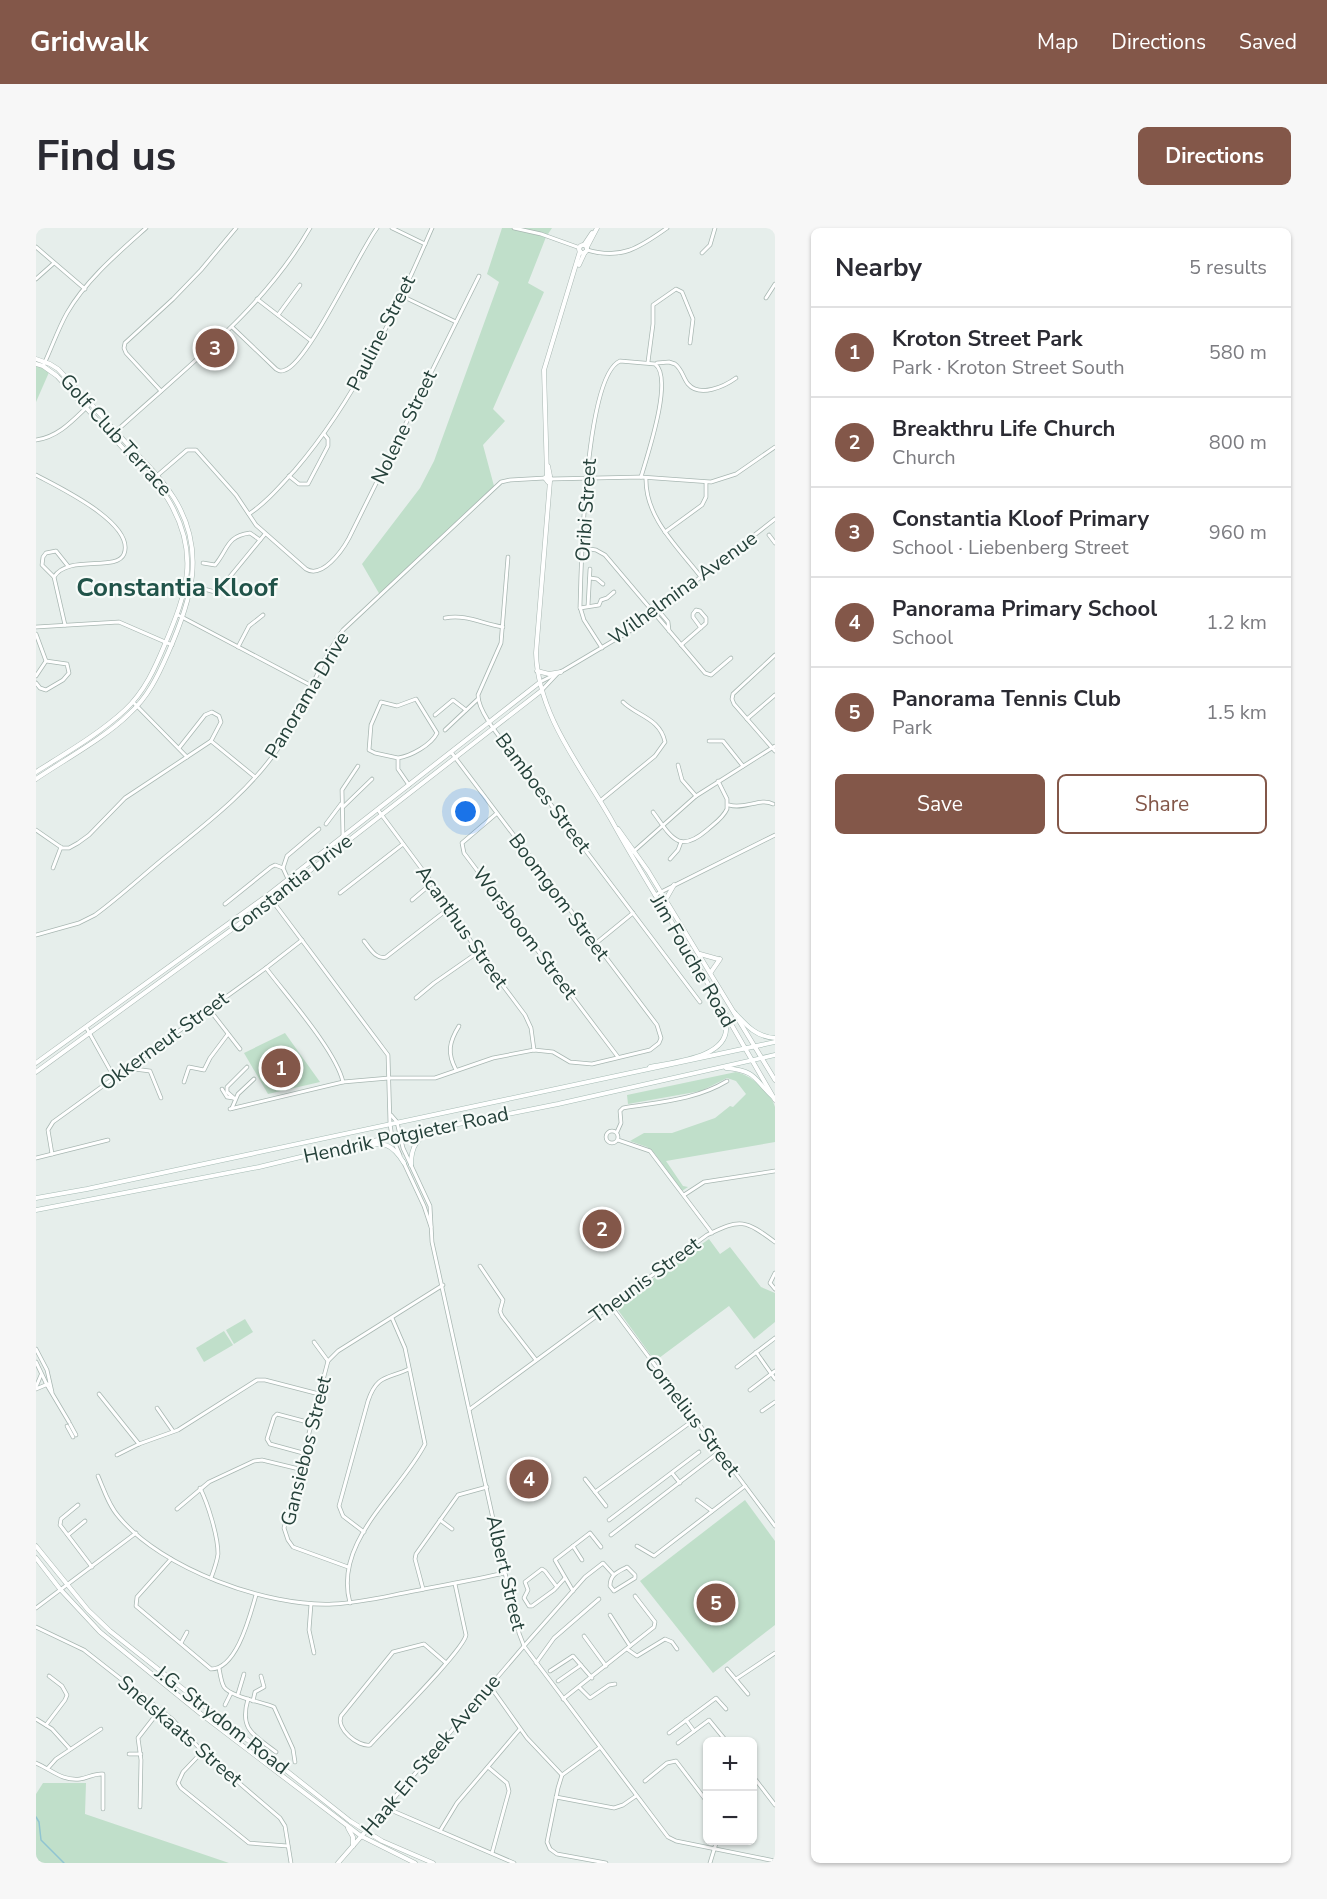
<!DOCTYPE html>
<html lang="en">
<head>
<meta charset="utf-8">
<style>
	body { margin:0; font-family:"Nunito Sans",sans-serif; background:#f7f7f7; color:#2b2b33 }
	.controls { position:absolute; right:18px; bottom:18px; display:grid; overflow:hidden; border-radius:9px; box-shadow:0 2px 4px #0004 }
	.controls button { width:54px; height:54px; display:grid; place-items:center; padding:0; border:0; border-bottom:2px solid #e1e1e2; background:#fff; color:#2b2b33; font:30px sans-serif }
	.you { position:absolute; left:430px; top:584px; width:21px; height:21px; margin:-15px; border:4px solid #fff; border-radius:50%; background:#1a73e8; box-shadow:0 0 0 9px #1a73e833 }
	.badge { display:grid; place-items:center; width:39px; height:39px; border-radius:50%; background:#835749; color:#fff; font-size:20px; font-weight:700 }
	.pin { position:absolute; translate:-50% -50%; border:3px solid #fff; box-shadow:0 2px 6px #0006 }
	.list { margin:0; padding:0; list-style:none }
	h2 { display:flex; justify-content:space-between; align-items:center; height:78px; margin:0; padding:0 24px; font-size:26px }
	h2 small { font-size:20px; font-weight:400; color:#7c7c81 }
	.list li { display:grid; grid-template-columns:39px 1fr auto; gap:18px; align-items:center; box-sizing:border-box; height:90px; padding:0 24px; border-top:2px solid #e1e1e2 }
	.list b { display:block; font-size:22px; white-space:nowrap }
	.list p { margin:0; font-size:20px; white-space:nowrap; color:#7c7c81 }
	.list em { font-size:20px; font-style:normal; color:#7c7c81 }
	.actions { display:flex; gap:12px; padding:18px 24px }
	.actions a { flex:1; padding:14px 0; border:2px solid #835749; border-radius:9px; text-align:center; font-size:21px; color:#835749 }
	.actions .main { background:#835749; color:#fff }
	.map { position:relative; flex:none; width:739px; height:1635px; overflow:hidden; border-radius:9px }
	header { display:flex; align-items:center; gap:36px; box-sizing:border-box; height:84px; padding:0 30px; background:#835749; color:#fff }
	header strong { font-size:28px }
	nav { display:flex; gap:33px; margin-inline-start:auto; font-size:21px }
	.intro { display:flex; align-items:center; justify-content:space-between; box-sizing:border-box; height:144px; padding:0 36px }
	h1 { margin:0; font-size:42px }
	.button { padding:15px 27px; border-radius:9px; background:#835749; color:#fff; font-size:21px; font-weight:700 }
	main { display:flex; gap:36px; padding:0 36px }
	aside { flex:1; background:#fff; border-radius:9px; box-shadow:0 2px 4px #0004 }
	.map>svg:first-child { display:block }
</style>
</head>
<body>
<header>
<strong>Gridwalk</strong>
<nav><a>Map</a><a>Directions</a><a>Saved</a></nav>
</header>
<div class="intro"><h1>Find us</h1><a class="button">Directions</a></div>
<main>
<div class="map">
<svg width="739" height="1635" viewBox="0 0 739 1635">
	<rect width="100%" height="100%" fill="#e6eeeb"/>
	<!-- green -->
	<g fill="#c0dfca">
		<polygon points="466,0 516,0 510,9 492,55 508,64 457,181 469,193 447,217 458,258 344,367 326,336 384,260 398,233 463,54 451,46"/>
		<polygon points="0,136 14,142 0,174"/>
		<polygon points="249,805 284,854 232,866 208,825"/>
		<path d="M700 844C715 847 735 864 739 879 739 889 739 904 739 914L630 933 647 958 652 959 646 963 619 926 611 919 594 913 608 905H636L679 890 694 878 697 879 710 866 700 853 691 850 665 863 592 876 591 867Z"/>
		<polygon points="673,1011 684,1026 694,1019 725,1059 739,1065 739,1094 718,1111 693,1078 619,1133 582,1082 583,1075"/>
		<polygon points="209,1091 217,1104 198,1116 190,1102"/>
		<polygon points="188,1103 197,1117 168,1134 160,1120"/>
		<polygon points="709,1272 739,1313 739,1397 677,1445 604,1353"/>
		<polygon points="7,1555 50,1555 49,1586 193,1635 0,1635 0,1566"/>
	</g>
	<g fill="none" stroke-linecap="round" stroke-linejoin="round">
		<!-- stream -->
		<polyline stroke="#90c4d1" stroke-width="1.5" points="0,1589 3,1594 5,1612 28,1635"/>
		<!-- minor casing -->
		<g stroke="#a8b7b2" stroke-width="4.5">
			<g id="minor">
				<polyline points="356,0 389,16"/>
				<polyline points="478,0 505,6 544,20"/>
				<polyline points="0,19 49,61"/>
				<path d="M551 22C585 32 603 20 631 0"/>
				<polyline points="666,25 674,17 679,0"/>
				<polyline points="0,51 18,35"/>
				<polyline points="366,68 420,94"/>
				<polyline points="730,70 739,56"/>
				<polyline points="221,71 274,112"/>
				<polyline points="242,87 264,57"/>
				<path d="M196 99 240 141C244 143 244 144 249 142 272 135 323 24 341 0"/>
				<polyline points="612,134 617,96 617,77 640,61 646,64 657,91 654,115"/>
				<path d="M621 135 633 134 639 136C646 141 647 150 652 156 664 170 689 158 700 150"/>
				<path d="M8 136C16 119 22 101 31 85 50 52 82 25 110 0"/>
				<polyline points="125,163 90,125 88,120 89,115 137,71 165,42 200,0"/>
				<path d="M76 207C145 143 226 84 274 0"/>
				<path d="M0 212C23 209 38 191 54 176"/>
				<path d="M0 247C20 258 100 295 88 326 81 344 32 326 18 349L29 397"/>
				<polyline points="253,248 263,256 272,256 292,218 292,211 288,206"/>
				<path d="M610 250C609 290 642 319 665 349"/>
				<polyline points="515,251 605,249 675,254 700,246 739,219"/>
				<path d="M116 252 151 222H160L200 267 220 297 270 341C286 351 306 323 313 310L443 48"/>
				<path d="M213 286C231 274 244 258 259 242 320 171 359 85 396 0"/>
				<polyline points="629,304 666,277 670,269 670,255"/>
				<polyline points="733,307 739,315"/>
				<polyline points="548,320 560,322 569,327 669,445 675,447 695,430"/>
				<path d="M472 329 465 415 442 467C442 485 468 514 479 529L664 774"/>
				<path d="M167 335 179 337C192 322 190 308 214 305L224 312"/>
				<polyline points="18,349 6,337 7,329 10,325 20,323 32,338"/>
				<polyline points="554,350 561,351 567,356"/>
				<polyline points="168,361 179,364 183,362 229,306"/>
				<polyline points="552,378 554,341"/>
				<polyline points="544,380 563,377 565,372 571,370 578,364"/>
				<polyline points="622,382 632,394 633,403"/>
				<polyline points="142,387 276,458"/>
				<path d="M409 390C431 386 446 396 467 399"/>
				<polyline points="0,399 83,394 136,417"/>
				<polyline points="0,406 10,433 0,448"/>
				<polyline points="645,417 669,396 670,395 670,390 664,383 660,382 657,386 657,389 665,400"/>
				<polyline points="202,419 213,398 227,387"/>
				<path d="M566 420 548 392 544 379C545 339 549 148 584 133L619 136C638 150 611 228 605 249"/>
				<polyline points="739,427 697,466 696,471 698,476 739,523"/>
				<polyline points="504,454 528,442 602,398 739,291"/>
				<polyline points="0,455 4,460 10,462 27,452 33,445 31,436 10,433"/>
				<polyline points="505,463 521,446"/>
				<polyline points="97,474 151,529"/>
				<polyline points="399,487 417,472 430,482"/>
				<polyline points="711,491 739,467"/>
				<polyline points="409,502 442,471"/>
				<polyline points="175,513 219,549"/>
				<polyline points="673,513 687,513 707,538"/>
				<path d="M362 530 339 525 333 522 335 497 345 474 361 478 380 471 401 505C395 517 375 528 362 530V541L373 557"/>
				<polyline points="642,537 646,552 660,568"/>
				<path d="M564 573 619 528 629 514C624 490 601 488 587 474"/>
				<path d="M693 577C710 582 724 569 737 576"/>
				<polyline points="307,579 336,551"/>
				<polyline points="342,582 400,660 442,724 489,787 495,800 498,822"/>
				<path d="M617 584C635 608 642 627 671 602 679 595 687 590 691 581V571L682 553"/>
				<polyline points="460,586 426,615 428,625 582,829"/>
				<polyline points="290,596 305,576"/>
				<polyline points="0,602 26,620 33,620 42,615 53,607 89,570 175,513 185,494 183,488 176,484 169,487 143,520"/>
				<polyline points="307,608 306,562 322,538"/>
				<polyline points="597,624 660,568 739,518"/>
				<polyline points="634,631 642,622 645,614"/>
				<polyline points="17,640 25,619"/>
				<polyline points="252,651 247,640 251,628 283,601"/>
				<polyline points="304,665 367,616"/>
				<polyline points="232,667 352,827 354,896 356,909 364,927"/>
				<polyline points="619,667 739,607"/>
				<polyline points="376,672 396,655"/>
				<polyline points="189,676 235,639 239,637 247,640"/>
				<path d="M0 707 43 695 59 687C85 668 108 646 133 626 171 595 213 563 241 522 268 484 280 439 307 402L465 254 474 252 509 250"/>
				<path d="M328 713C334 720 340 732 350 729L412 681"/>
				<polyline points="559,716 597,685"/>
				<path d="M230 740C251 768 300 823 307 854"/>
				<polyline points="380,770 398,755 441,725"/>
				<polyline points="173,781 204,821"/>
				<polyline points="50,799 78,849"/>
				<polyline points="90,840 114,843 125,870"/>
				<path d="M420 842C411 825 413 814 423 798"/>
				<polyline points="148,854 153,839 168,842 174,830 192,806"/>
				<polyline points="186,861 191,869 197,870"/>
				<polyline points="199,871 191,864 191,859 211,839"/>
				<polyline points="196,880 202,866 218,851"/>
				<polyline points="194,881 307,854 353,850 399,850 457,830 498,822 517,824 534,834 556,836 614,822 623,815 625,810 621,797 415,524"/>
				<polyline points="355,887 361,894 367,920 394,978 396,1014 467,1336 483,1405 488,1418 632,1609 640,1613 739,1633"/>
				<circle cx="576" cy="909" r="6"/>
				<path d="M581 904 585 895 584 883 587 880C622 874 660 872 691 853"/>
				<polyline points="582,912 614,923 676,1005"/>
				<polyline points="16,926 12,902 17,894 230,740 266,712"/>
				<polyline points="0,930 72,912"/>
				<polyline points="367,933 388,978 395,999"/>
				<polyline points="648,967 668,954 739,943"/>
				<polyline points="444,1038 467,1072 464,1083 466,1088 500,1132"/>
				<polyline points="739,1045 734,1055 739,1061"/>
				<polyline points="574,1077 739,1298"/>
				<polyline points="278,1114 292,1133"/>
				<polyline points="0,1121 11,1142 16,1164"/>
				<polyline points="720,1124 739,1151"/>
				<polyline points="0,1134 11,1157 33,1194"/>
				<polyline points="701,1139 739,1110"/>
				<polyline points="0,1159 5,1147"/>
				<polyline points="0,1161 12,1156"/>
				<polyline points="714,1162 739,1143"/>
				<polyline points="63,1166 103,1216"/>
				<polyline points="121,1180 137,1203"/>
				<path d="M434 1181 671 1007C705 990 709 992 739 1014"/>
				<polyline points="726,1183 739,1174"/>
				<polyline points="34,1196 40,1207"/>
				<polyline points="31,1198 37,1209"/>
				<polyline points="267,1225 234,1216 231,1211 238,1189 241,1186 275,1195"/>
				<polyline points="81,1227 103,1216 142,1202 221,1152 229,1152 283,1166"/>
				<polyline points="636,1245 644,1255"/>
				<path d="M62 1248C68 1262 73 1278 83 1289 126 1341 231 1379 297 1376 325 1375 351 1368 378 1363 408 1357 438 1352 468 1345"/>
				<polyline points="549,1251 570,1278"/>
				<path d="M164 1260C172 1276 182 1308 182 1326 181 1334 178 1342 175 1350"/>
				<polyline points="559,1264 659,1191"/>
				<polyline points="661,1272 676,1283"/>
				<polyline points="42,1277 25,1291 24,1297 56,1339"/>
				<polyline points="141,1281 173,1254 218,1233 226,1232 263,1241"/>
				<polyline points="404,1292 416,1301"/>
				<polyline points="573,1292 663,1224"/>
				<path d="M328 1304 307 1288 303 1278 332 1173C341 1146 352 1151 373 1141"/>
				<polyline points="32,1307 49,1293"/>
				<polyline points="575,1307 683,1224"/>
				<polyline points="537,1318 546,1332"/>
				<polyline points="601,1318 618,1328 709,1258"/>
				<path d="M135 1331 101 1369 100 1378 175 1441C201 1441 214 1387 220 1367"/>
				<polyline points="312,1339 257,1319 252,1312 248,1300 292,1133 302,1123 407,1057"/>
				<path d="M591 1339 599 1347V1350L578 1363 574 1358C574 1346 582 1344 591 1339Z"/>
				<polyline points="521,1359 509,1343 506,1341 489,1354 492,1362 488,1370 493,1378 496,1378 518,1362 529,1350"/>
				<polyline points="387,1361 379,1331 380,1326 422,1267 451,1259"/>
				<polyline points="537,1363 519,1332 554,1305 565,1319"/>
				<path d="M314 1375C297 1313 364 1265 389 1216L369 1120 356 1090"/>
				<polyline points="275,1376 273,1402 278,1425"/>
				<polyline points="0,1380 100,1305"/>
				<polyline points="574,1387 594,1418"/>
				<polyline points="0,1399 48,1422 136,1491 167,1524 244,1590 249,1598 255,1635"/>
				<polyline points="548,1408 570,1438"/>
				<polyline points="145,1415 151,1404"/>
				<polyline points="591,1421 601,1428 629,1411 636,1414 641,1421"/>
				<path d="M410 1435 388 1416 357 1424 305 1488C300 1501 322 1519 334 1517 349 1500 428 1422 430 1407L419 1356"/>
				<polyline points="500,1435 518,1410 563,1371"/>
				<path d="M183 1440C184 1445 185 1454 188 1459 195 1469 227 1474 238 1479L257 1521 259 1534"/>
				<polyline points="691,1441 712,1466"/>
				<polyline points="514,1443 537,1428 556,1450"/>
				<polyline points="700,1451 739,1425"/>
				<polyline points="522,1453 545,1437"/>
				<polyline points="454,1458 491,1510 526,1547"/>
				<polyline points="543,1459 554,1470 573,1457 579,1456"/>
				<polyline points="202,1466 208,1446"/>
				<path d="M212 1471C203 1502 218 1507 240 1524"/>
				<polyline points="527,1471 618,1399 619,1394 599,1368"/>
				<polyline points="217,1473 219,1464 228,1459 225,1448"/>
				<polyline points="189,1477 195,1465"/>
				<polyline points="0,1491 16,1501 34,1521"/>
				<polyline points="650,1492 658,1503"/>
				<polyline points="10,1497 29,1472 31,1467 26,1458 13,1448"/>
				<polyline points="633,1505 680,1470 690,1481"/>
				<polyline points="642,1515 673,1492 691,1514"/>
				<polyline points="563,1520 526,1547 522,1560 511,1614 514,1621 521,1626 570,1635"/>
				<polyline points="166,1524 147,1544 142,1555 145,1560 213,1615 252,1618"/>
				<polyline points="93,1526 105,1526"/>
				<path d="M0 1535C16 1542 26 1553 44 1551 52 1550 58 1545 67 1546V1581"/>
				<polyline points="452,1539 471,1555 473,1563 456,1625"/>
				<polyline points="12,1540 20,1531 65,1501"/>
				<polyline points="716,1547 739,1577"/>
				<polyline points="609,1553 631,1535 640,1533 672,1575"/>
				<polyline points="520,1569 578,1580 587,1577 600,1568"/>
				<polyline points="104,1579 105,1532 102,1510 123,1483"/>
				<polyline points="350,1580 478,1635"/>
				<polyline points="404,1603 421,1575 484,1501"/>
				<polyline points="329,1604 488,1418 549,1349 567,1335 577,1346"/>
				<polyline points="674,1635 681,1612"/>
			</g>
		</g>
		<!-- tertiary casing -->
		<g stroke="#a8b7b2" stroke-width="5">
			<g id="tertiary">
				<polyline points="548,17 556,5"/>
				<circle cx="547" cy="21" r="4"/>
				<polyline points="551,19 561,0"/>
				<polyline points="543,37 549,24"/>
				<path d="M0 131 14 136 22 141C46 166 70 192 93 218 109 234 125 250 138 270 171 323 155 373 132 425 122 448 112 469 93 486 70 509 28 532 0 551"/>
				<path d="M0 136 7 138 21 148C46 175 70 202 95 229 108 243 124 257 133 273 164 326 151 364 129 416 119 440 109 463 89 482 63 506 30 525 0 544"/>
				<polyline points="512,238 514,248"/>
				<polygon points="512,247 515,251 512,254 509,250"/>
				<polyline points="511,248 508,142 544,23"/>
				<path d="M514 253 500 425C502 488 546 540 576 593 609 653 647 710 680 770"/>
				<polyline points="501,443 513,446 525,444"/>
				<polyline points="582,601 612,643 739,852"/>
				<polyline points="630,671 638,657"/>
				<polyline points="664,726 682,731"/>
				<polyline points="675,744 684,731"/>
				<polyline points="687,782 739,872"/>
				<polyline points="0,835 232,667 503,455"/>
				<polyline points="0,844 236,672 505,463"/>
				<polyline points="0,1318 52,1382 74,1403 314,1593 346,1613 397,1635"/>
				<polyline points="0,1330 24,1361 64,1404 165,1486 325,1608 379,1635"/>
				<polyline points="312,1600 317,1609 317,1618"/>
				<polyline points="302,1635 329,1604"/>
			</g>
		</g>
		<!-- secondary casing -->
		<g stroke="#a4bab3" stroke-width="5">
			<g id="secondary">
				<path d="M698 784C710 797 720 809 739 810"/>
				<path d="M614 839C637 834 693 830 690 798 689 788 683 777 679 767"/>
				<path d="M690 840C722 843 717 851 738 870"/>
				<path d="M326 917C348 915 355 914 368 935"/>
				<path d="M375 937C375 918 381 909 399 903"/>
				<polyline points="0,970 51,961 739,814"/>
				<polyline points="0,982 223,939 302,920 522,876 739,827"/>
			</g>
		</g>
		<!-- minor -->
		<use href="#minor" stroke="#fff" stroke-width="3"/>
		<!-- tertiary -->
		<use href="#tertiary" stroke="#fff" stroke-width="4"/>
		<!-- secondary -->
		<use href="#secondary" stroke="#fff" stroke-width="4"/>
	</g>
	<g text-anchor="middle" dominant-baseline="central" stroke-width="4.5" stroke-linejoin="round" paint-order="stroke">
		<!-- street labels -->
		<g font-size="20" fill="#25413a" stroke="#f7fbf9">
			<text transform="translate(345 105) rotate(-63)">Pauline Street</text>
			<text transform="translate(368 199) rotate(-64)">Nolene Street</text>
			<text transform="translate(80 207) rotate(48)">Golf Club Terrace</text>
			<text transform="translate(550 282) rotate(-86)">Oribi Street</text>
			<text transform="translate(647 360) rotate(-36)">Wilhelmina Avenue</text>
			<text transform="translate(271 467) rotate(-59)">Panorama Drive</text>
			<text transform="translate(507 565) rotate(53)">Bamboes Street</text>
			<text transform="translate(255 656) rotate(-38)">Constantia Drive</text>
			<text transform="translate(523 669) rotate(53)">Boomgom Street</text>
			<text transform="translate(426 699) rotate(55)">Acanthus Street</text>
			<text transform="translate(489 705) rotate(53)">Worsboom Street</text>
			<text transform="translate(657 733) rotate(60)">Jim Fouche Road</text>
			<text transform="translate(128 813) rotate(-36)">Okkerneut Street</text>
			<text transform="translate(370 907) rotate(-12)">Hendrik Potgieter Road</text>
			<text transform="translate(609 1052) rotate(-36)">Theunis Street</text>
			<text transform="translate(656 1188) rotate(53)">Cornelius Street</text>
			<text transform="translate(270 1223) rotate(-76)">Gansiebos Street</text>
			<text transform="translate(470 1345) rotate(77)">Albert Street</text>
			<text transform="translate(186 1492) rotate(38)">J.G. Strydom Road</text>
			<text transform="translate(144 1503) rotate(41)">Snelskaats Street</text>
			<text transform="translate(395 1527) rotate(-50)">Haak En Steek Avenue</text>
		</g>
		<!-- district labels -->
		<g font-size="26" font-weight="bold" fill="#215349" stroke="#f7fbf9">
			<text x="141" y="359">Constantia Kloof</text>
		</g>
	</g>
</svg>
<div class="controls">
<button>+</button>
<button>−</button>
</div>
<div class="you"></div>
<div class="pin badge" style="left:245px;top:840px">1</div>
<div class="pin badge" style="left:566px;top:1001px">2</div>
<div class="pin badge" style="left:179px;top:120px">3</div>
<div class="pin badge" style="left:493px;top:1251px">4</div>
<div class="pin badge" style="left:680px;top:1375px">5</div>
</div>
<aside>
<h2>Nearby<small>5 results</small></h2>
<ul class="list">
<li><span class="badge">1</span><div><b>Kroton Street Park</b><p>Park · Kroton Street South</p></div><em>580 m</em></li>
<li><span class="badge">2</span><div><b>Breakthru Life Church</b><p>Church</p></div><em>800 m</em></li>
<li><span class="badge">3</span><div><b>Constantia Kloof Primary</b><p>School · Liebenberg Street</p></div><em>960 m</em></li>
<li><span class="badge">4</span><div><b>Panorama Primary School</b><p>School</p></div><em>1.2 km</em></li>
<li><span class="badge">5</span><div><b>Panorama Tennis Club</b><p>Park</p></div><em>1.5 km</em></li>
</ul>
<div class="actions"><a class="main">Save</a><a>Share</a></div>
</aside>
</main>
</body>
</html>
